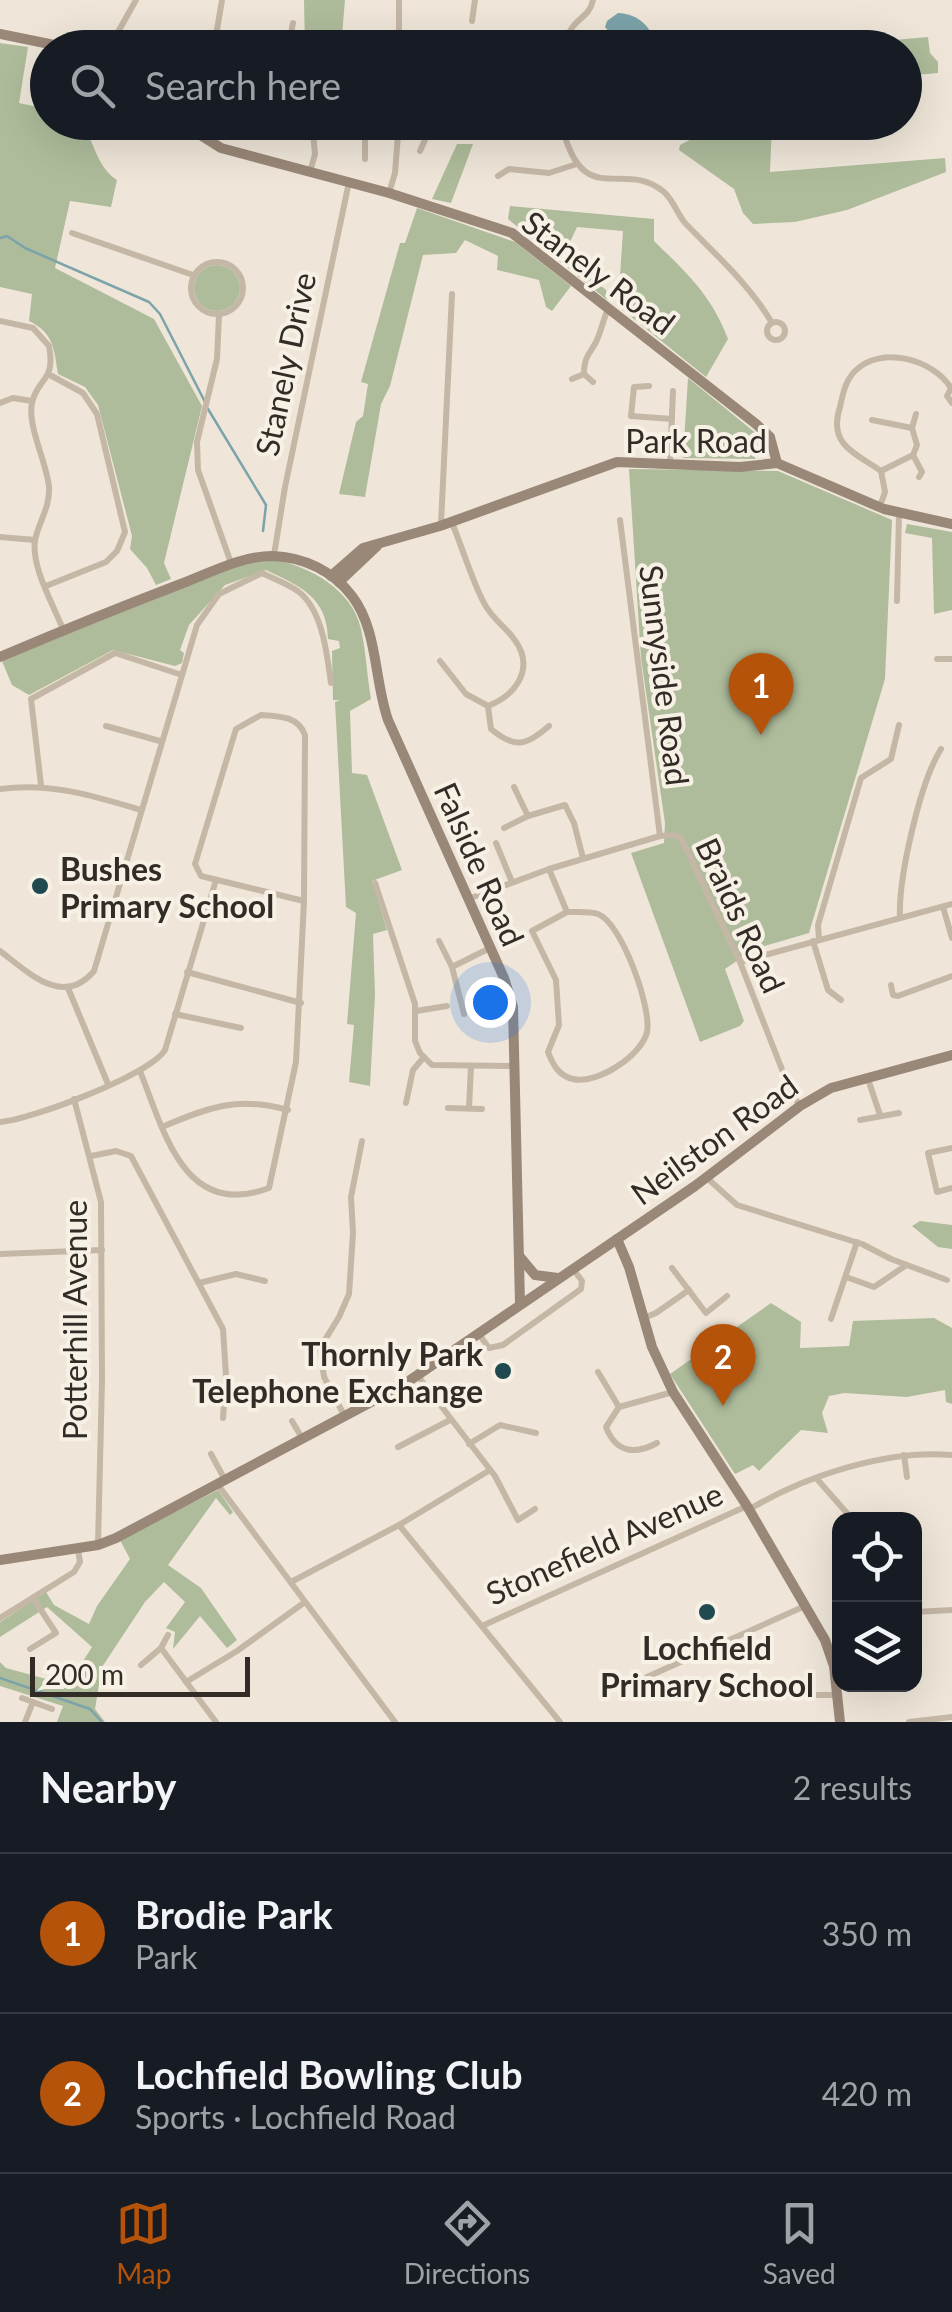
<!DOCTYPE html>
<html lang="en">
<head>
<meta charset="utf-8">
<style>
	body { margin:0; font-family:Lato,sans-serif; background:#242831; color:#f1f3f6 }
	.controls { position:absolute; right:30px; bottom:30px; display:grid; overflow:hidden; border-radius:20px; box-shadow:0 10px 40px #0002 }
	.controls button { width:90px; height:90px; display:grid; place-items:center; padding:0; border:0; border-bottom:2px solid #363941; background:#171b24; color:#f1f3f6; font:50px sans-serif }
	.scale { position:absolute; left:30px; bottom:25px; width:220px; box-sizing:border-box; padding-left:10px; border:5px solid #322b26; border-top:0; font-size:28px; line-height:35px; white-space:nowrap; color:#322b26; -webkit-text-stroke:8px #f7f0e5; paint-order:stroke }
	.you { position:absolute; left:490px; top:1002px; width:35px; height:35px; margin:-25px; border:8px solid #fff; border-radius:50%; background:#1a73e8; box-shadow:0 0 0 15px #1a73e833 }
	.badge { display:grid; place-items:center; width:65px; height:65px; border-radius:50%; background:#b45309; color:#fff; font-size:32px; font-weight:700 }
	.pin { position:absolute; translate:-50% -82px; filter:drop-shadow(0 2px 5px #0008) }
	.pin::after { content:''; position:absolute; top:52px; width:35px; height:30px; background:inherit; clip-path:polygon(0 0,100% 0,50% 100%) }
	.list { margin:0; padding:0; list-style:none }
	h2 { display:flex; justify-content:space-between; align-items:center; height:130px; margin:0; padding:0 40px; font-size:42px }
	h2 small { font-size:32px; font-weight:400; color:#9ea1a6 }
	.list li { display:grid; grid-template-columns:65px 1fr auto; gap:30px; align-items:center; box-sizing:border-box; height:160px; padding:0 40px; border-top:2px solid #363941 }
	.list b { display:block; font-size:38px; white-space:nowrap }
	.list p { margin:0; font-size:32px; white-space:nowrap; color:#9ea1a6 }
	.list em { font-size:32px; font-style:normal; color:#9ea1a6 }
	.icon { flex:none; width:55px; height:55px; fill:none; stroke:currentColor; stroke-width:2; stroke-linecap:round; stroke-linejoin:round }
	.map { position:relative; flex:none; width:952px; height:1722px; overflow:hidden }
	.search { position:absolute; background:#171b24; box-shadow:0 10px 40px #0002; left:30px; right:30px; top:30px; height:110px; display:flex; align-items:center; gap:25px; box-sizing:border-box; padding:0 35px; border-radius:55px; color:#9ea1a6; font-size:38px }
	.sheet { height:450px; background:#171b24 }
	nav { display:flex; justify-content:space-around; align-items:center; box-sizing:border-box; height:140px; border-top:2px solid #363941; background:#171b24; font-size:28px; color:#9ea1a6 }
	nav a { display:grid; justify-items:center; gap:5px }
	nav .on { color:#b45309 }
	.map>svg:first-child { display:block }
</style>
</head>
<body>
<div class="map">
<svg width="952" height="1722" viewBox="0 0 952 1722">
	<rect width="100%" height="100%" fill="#efe6d9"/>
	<!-- green -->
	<g fill="#aebc9b">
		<polygon points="304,0 345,0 341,47 305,47"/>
		<polygon points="928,37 930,53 938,62 938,73 905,76 904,48 841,47 840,39 847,39 849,44"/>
		<path d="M0 43 28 47 19 103 47 109 48 122 82 123C95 144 97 167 117 180L111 207 70 201 55 268 154 319 202 406 164 563 171 579 156 585 147 568 130 549 132 536 98 405 85 387 58 374C54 349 54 333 29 321L32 294 0 287Z"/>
		<polygon points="769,125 772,125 770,172 945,158 946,172 847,210 795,222 753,224 743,213 734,189 679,150 680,145 711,129"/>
		<polygon points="457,144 473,144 451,203 432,199"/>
		<path d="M510 206 654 219V241C687 273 712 296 728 339L706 377 618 306 623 231 577 227 564 255 606 290 607 300 508 219Z"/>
		<polygon points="417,208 515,242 571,286 552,311 546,307 539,280 497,270 498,256 465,240 456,253 423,255 390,386 381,404 365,497 339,494 356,422 363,416 368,384 361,382 400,243 405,243"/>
		<circle cx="217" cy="288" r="23"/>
		<polygon points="688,378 763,439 755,449 755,459 683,458"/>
		<polygon points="629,469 778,471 892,520 885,679 809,933 754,949 725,969 744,1021 740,1026 700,1042 631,853 664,843 665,823 641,658"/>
		<polygon points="907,524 952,532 952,610 934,614 932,538 905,533"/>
		<path d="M273 559C310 567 352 589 361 629 366 651 367 676 371 699L350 711 352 773 367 775 402 870 372 881 387 930 373 934 375 995 370 1086 349 1082 354 1025 347 1024 356 913 346 907 335 702 340 700H333L332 651 340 648 339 641 328 639C327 596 299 586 266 570L225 585 189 625 180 650 184 653 182 663 175 666 113 650 29 695 12 685 2 661 201 579 253 561Z"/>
		<polygon points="920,1221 952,1225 952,1249 938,1247 912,1226"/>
		<polygon points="771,1303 801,1322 800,1348 849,1346 853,1321 934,1318 952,1328 952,1404 946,1402 945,1390 907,1397 844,1393 829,1396 822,1413 828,1433 801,1430 759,1471 753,1465 735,1474 670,1374"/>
		<polygon points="218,1490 233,1512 230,1515 216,1498 168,1565 201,1588 237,1640 227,1648 200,1616 173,1649 175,1632 166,1628 185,1602 164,1582 145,1602 102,1667 95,1709 105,1722 57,1722 63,1706 0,1686 0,1662 6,1668 68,1685 92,1647 47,1607 0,1637 0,1622 46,1592 54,1605 89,1624 97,1606 130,1559 120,1540"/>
	</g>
	<!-- water -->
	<path fill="#7ba3a9" d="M618 13C639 14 652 27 656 47H621L605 27 607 21Z"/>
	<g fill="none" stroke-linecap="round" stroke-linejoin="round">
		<!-- stream -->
		<g stroke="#7ba3a9" stroke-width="2.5">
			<polyline points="0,238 7,236 25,248 149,302 160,314 205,402"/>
			<polyline points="208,409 266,505 263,531"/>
			<polyline points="0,1678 90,1709 102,1722"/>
		</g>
		<!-- street -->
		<g stroke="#c5b7a6" stroke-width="6">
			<polyline points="399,0 399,48"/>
			<polyline points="472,21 475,0"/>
			<polyline points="109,48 136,0"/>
			<polyline points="214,48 222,0"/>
			<polyline points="288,48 293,23"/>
			<path d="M564 48C570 16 589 21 593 0"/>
			<path d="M561 122C582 214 623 157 664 192 674 201 677 214 686 224 716 255 750 285 772 323"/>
			<polyline points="420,151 433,122"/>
			<polyline points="365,159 365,122"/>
			<polyline points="310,172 315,154 312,122"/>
			<polyline points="498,176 509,169 549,173 577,164"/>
			<polyline points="389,193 395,173 399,122"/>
			<polyline points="72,233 193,275"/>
			<circle cx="217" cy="288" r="26"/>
			<polyline points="219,315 217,359 197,442 198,470 231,563"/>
			<path d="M0 321 33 328 49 346C56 382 37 378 32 403 27 426 47 463 49 487 50 508 39 521 35 540 31 567 53 604 63 629"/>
			<circle cx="776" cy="331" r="9"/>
			<path d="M584 374C584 357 589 355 596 342 601 332 603 320 608 309"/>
			<polyline points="572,379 584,374 593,382"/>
			<polyline points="649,386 634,387 631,416 672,419"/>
			<polyline points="951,388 947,396 952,403"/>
			<polyline points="0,403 13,398 32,401"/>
			<polyline points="872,420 912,428 917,445 913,455"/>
			<polyline points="912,428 916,414"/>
			<polyline points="670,462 673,391"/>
			<path d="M919 477 922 472 913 455 881 471C870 463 853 455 844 444 835 433 836 419 840 407 843 394 845 381 855 371 881 345 933 359 951 388"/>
			<polyline points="880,506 885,492 881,471"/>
			<polyline points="620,520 660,836"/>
			<polyline points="441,524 452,294"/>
			<polyline points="0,537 35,540"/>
			<polyline points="274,555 285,487 349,182"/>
			<polyline points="46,586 106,562 117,551 125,532 97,414 83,393 50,375"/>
			<polyline points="897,601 899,514"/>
			<polyline points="937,659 952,659"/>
			<path d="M440 661 466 694 488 706C516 695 536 668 514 639 505 626 492 619 484 603 471 578 463 549 452 523"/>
			<path d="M488 706 491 729C515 749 526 746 549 726"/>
			<path d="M261 715C279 716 298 716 305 735L304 901 201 876 195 864 236 729Z"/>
			<polyline points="106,726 160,741"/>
			<polyline points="41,785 31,699 115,653 182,675"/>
			<polyline points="514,787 528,816"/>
			<path d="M0 789C50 782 94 796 141 810"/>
			<polyline points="504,828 528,816 565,805 574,823 583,858"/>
			<polyline points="496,843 512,882"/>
			<path d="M549 869 567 912C576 912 590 911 598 914 622 923 652 1009 647 1032 642 1055 597 1085 573 1079 559 1076 553 1065 548 1052L559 1025 556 980 532 931 567 912"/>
			<polyline points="375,883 415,1004 415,1041 420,1053 432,1065 514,1066"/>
			<polyline points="468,899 549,869 660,836 673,835 681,838 740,962 790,1090 800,1106"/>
			<polyline points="943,907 952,938"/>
			<path d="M900 918C898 879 920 782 941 749"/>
			<polyline points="819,939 818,925 861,778 891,759 899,725"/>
			<polyline points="439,941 452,967 464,1014"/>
			<polyline points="813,941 828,990 841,1000"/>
			<path d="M0 951C28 972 63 1008 94 971L197 625 219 594 262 573C274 579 289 584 299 592 323 611 327 655 331 683"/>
			<polyline points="740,962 952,904"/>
			<polyline points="452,967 490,948"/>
			<polyline points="187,972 301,1003"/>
			<polyline points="891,985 893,995 898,996 952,976"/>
			<polyline points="68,988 108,1084"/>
			<polyline points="416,1011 447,1006"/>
			<polyline points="175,1014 241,1028"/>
			<path d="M140 1071C164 1131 184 1220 269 1188L296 1062 304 901"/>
			<polyline points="868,1079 880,1115"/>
			<polyline points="74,1099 101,1202 102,1381 98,1544"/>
			<polyline points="406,1103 413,1070 424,1057"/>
			<polyline points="448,1108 482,1109"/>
			<polyline points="469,1108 471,1066"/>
			<polyline points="860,1120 899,1113"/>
			<path d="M0 1122C30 1120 150 1075 165 1050L216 880"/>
			<path d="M162 1127C209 1107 238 1096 288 1110"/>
			<polyline points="952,1148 928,1153 937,1192 952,1188"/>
			<polyline points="91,1156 116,1151 131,1156 223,1329 226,1376 223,1418"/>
			<polyline points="707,1178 737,1205 862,1244 891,1259 947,1280"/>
			<polyline points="0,1254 102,1250"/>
			<polyline points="672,1268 706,1313 727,1296"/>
			<polyline points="846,1277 874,1287 905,1266"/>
			<polyline points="199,1283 236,1274 265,1281"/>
			<polyline points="644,1318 656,1313 689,1290"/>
			<polyline points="831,1319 857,1242"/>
			<polyline points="478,1333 489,1348 503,1345 581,1289 582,1281 573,1269"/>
			<polyline points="598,1372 619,1407"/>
			<polyline points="418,1376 495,1476 518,1520 535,1509"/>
			<polyline points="344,1415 324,1377 320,1348 339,1317 349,1294 353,1233 351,1197 362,1141"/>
			<polyline points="292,1421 302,1438"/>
			<path d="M657 1443C635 1455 616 1453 606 1427L619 1407 673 1392"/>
			<polyline points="469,1444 500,1425 536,1433"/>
			<polyline points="398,1447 450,1420"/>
			<polyline points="211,1454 225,1480"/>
			<polyline points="904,1455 907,1477"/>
			<polyline points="817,1479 853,1520"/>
			<polyline points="218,1485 395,1722"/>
			<path d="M750 1509C805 1476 887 1449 952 1455"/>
			<polyline points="399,1525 560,1722"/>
			<polyline points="291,1582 399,1525 490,1470"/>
			<polyline points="914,1612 952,1610"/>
			<polyline points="0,1618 74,1572 80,1562 78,1549"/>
			<polyline points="482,1626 747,1506"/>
			<polyline points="161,1648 216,1722"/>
			<polyline points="30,1649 56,1633 33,1598"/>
			<polyline points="141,1665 161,1648 168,1635"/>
			<polyline points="647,1677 805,1606"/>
			<polyline points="186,1682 237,1651 305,1602"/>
			<polyline points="772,1695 836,1695"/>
			<polyline points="22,1698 52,1709"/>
			<polyline points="25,1722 33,1702"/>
			<polyline points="909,1722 952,1717"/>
		</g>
		<!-- secondary -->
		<g stroke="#998778" stroke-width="10">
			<polyline points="0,34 69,48"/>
			<polyline points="180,122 221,148 389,193 512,233 756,424 770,437 777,463"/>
			<polyline points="331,576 363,548 440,526 617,462 740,467 777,463 884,509 952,524"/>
			<polyline points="339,582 377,546"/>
			<path d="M0 657C59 632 118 608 178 585 208 574 240 556 272 556 304 557 333 571 352 596 378 630 374 680 388 720L504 978 513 1007 520 1304"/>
			<polyline points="617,1239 629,1267 652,1347 673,1392 747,1506 825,1640 834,1666 840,1722"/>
			<polyline points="520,1257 535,1275 558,1278"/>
			<polyline points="0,1560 98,1545 116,1538 403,1385 695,1186 800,1106 831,1088 952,1055"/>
		</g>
	</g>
	<!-- markers -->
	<g fill="#204950" stroke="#f7f0e5" stroke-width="4">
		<circle cx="40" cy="886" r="10"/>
		<circle cx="503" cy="1371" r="10"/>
		<circle cx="707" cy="1612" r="10"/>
	</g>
	<g text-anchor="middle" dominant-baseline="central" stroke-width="8" stroke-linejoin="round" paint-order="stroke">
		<!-- street labels -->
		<g font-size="32" fill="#322b26" stroke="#f7f0e5">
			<text transform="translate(599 272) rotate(37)">Stanely Road</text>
			<text transform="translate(285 364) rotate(-78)">Stanely Drive</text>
			<text x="696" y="440">Park Road</text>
			<text transform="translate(665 675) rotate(83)">Sunnyside Road</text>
			<text transform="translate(480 864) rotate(66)">Falside Road</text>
			<text transform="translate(741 915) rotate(65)">Braids Road</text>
			<text transform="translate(714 1139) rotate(-36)">Neilston Road</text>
			<text transform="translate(74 1320) rotate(-90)">Potterhill Avenue</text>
			<text transform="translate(604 1543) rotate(-24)">Stonefield Avenue</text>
		</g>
		<!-- poi labels -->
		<g font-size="32" font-weight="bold" fill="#322b26" stroke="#f7f0e5" text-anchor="start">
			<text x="60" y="868">Bushes<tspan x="60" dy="37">Primary School</tspan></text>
			<text x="483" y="1353" text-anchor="end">Thornly Park<tspan x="483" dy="37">Telephone Exchange</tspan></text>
			<text x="707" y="1647" text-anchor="middle">Lochfield<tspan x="707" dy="37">Primary School</tspan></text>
		</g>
	</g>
</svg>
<div class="controls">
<button><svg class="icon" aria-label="locate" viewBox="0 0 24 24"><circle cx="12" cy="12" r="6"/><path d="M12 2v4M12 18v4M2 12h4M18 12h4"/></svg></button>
<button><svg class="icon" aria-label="layers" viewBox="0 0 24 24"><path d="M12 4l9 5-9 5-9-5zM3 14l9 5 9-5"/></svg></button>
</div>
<div class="scale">200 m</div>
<div class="you"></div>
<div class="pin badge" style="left:761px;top:735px">1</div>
<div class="pin badge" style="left:723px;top:1406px">2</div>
<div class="search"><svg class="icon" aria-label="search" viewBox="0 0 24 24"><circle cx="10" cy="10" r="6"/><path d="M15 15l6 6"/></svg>Search here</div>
</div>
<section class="sheet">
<h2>Nearby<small>2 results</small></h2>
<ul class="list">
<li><span class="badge">1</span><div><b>Brodie Park</b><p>Park</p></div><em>350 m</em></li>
<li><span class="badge">2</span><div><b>Lochfield Bowling Club</b><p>Sports · Lochfield Road</p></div><em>420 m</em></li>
</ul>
</section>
<nav>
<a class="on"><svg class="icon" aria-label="map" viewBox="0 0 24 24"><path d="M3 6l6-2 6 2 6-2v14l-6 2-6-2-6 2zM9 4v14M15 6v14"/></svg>Map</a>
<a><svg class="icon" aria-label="directions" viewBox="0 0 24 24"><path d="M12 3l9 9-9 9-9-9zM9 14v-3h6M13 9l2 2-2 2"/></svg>Directions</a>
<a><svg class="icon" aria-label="saved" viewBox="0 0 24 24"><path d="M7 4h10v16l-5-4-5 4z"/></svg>Saved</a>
</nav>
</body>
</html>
